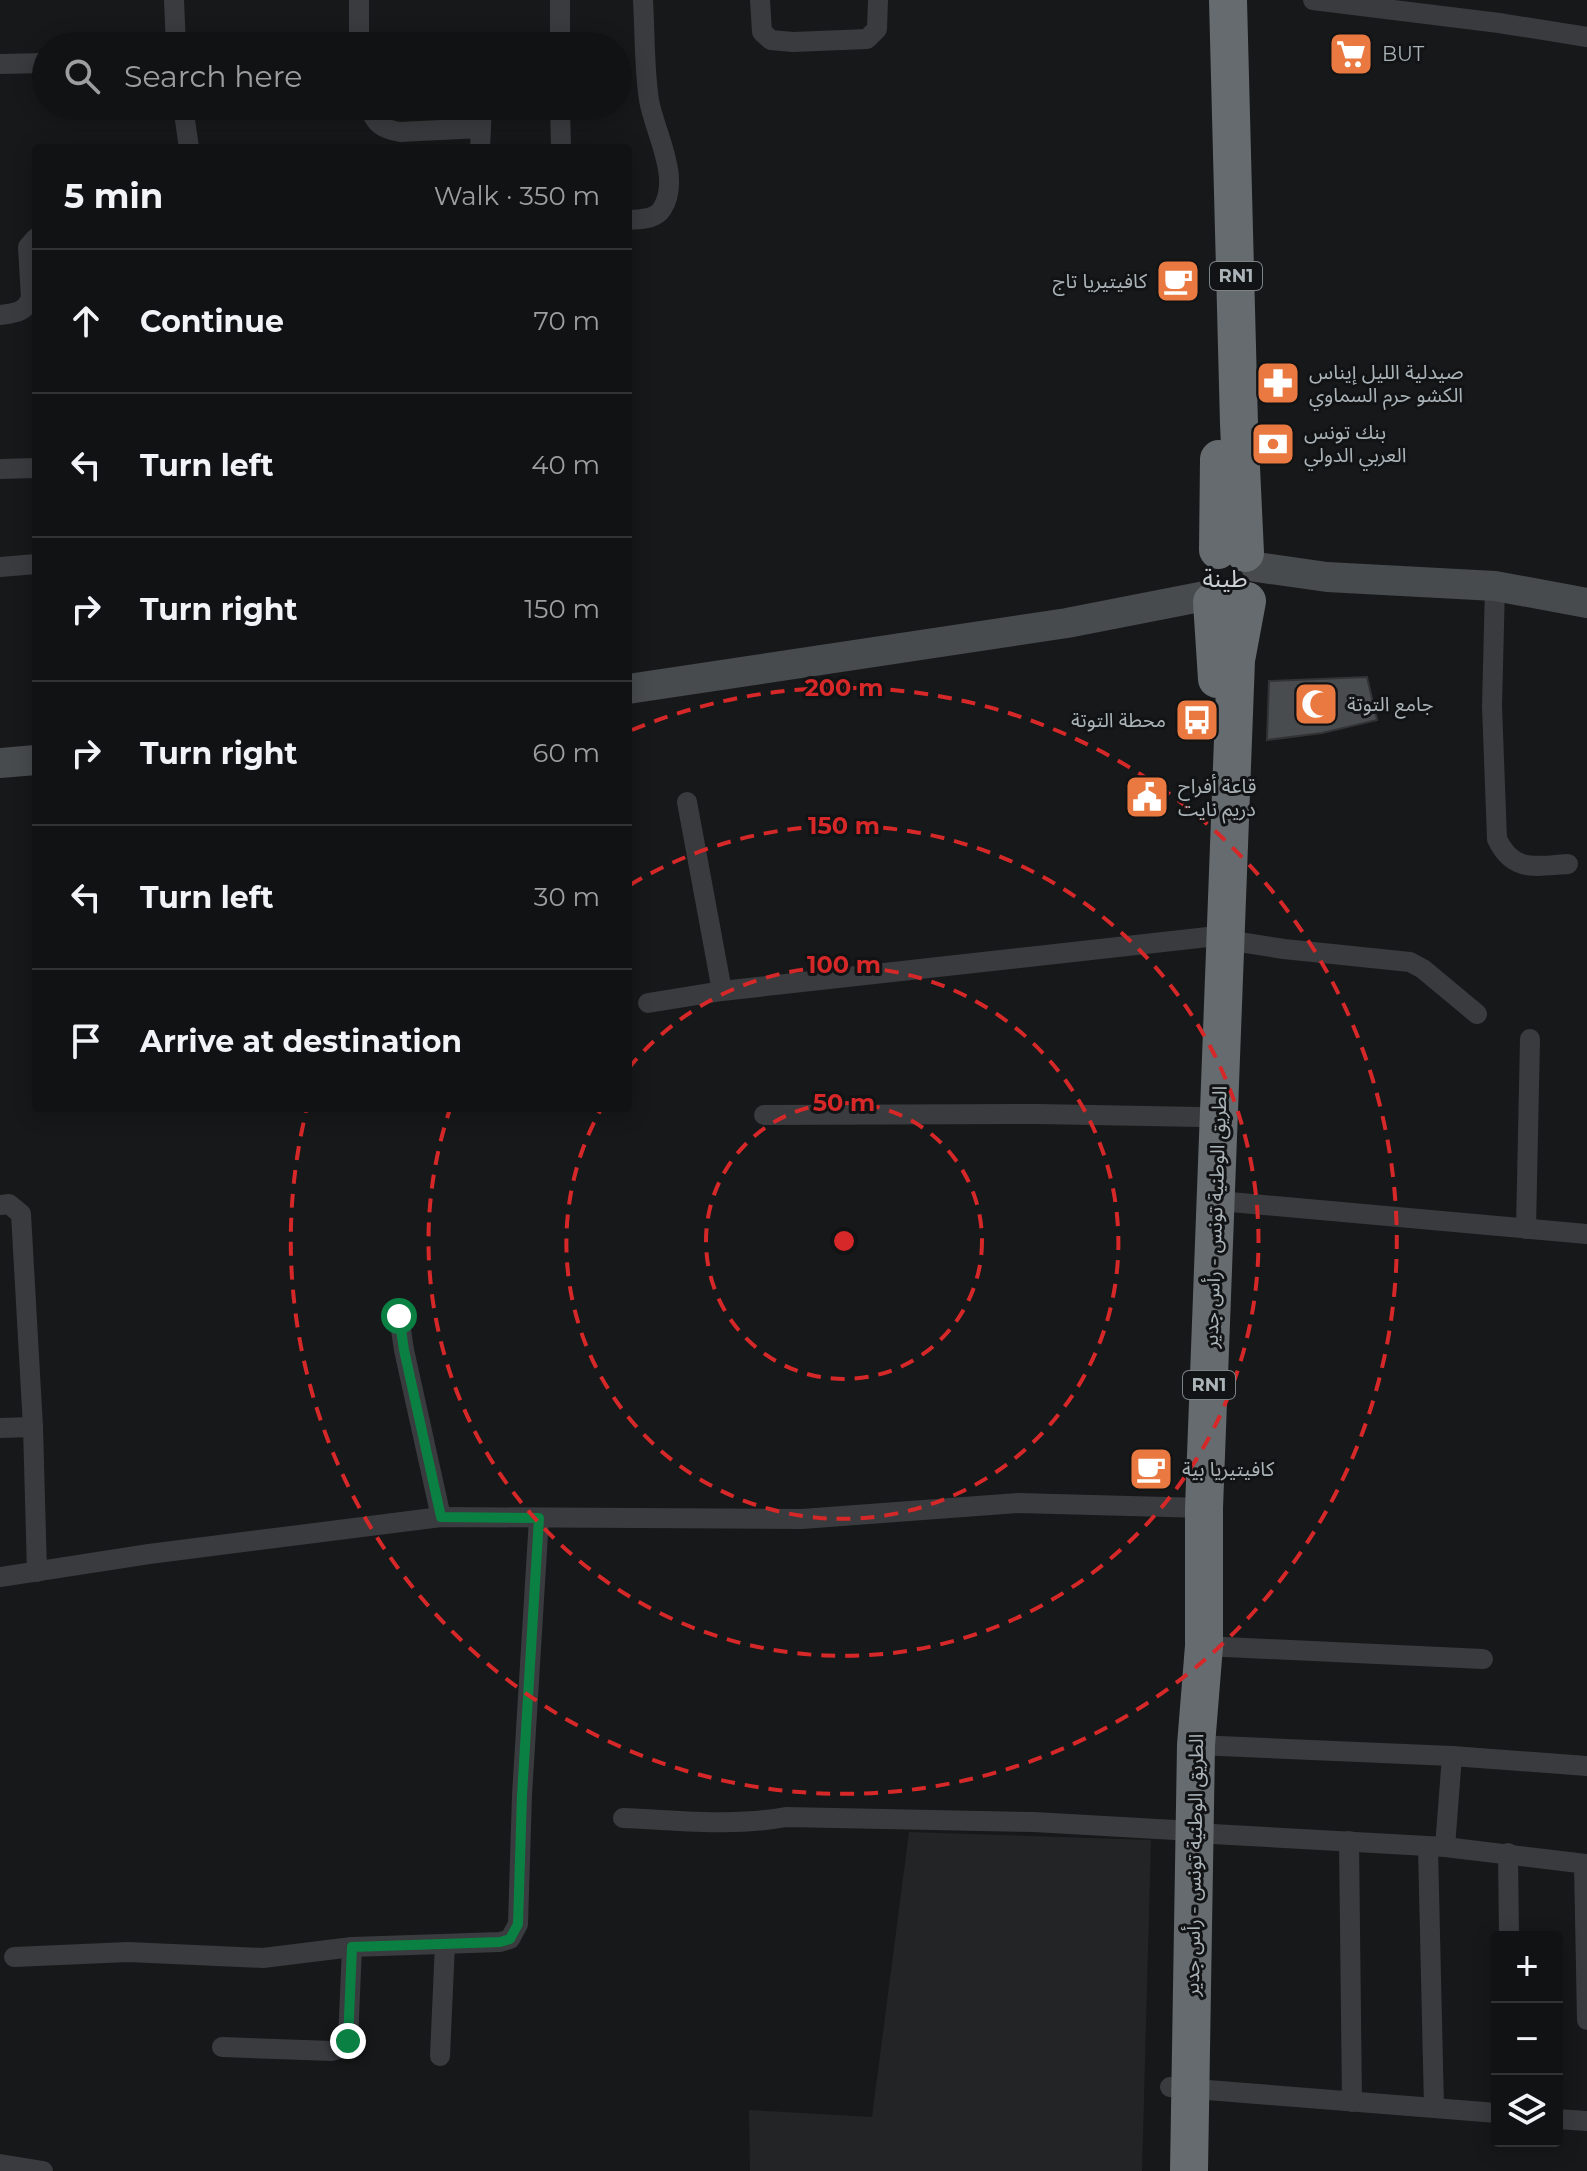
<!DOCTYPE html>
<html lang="en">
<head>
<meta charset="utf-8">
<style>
	body { margin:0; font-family:Montserrat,"Noto Sans Arabic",sans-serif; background:#1a1b1c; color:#f1f3f6 }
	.controls { position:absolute; right:24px; bottom:24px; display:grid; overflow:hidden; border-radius:8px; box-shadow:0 4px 20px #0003 }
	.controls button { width:72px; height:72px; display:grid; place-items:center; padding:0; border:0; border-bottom:2px solid #303233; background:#111213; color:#f1f3f6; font:40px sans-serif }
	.stop { position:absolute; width:24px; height:24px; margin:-18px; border:6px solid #0b8043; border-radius:50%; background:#fff }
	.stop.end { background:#0b8043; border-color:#fff; box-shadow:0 2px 8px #0008 }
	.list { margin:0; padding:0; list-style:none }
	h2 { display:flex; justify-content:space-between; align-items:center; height:104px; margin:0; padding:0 32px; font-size:34px }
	h2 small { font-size:26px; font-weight:400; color:#9c9ea0 }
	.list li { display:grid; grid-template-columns:52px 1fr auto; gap:24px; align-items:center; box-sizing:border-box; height:144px; padding:0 32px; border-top:2px solid #303233 }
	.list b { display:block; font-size:30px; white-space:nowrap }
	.list em { font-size:26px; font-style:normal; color:#9c9ea0 }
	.icon { flex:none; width:44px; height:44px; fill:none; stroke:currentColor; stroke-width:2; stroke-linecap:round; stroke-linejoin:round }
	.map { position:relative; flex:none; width:1587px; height:2171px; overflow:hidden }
	.search { position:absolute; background:#111213; box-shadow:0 4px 20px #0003; left:32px; top:32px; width:600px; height:88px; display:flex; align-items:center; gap:20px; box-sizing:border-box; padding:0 28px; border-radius:44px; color:#9c9ea0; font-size:30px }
	.panel { position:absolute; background:#111213; box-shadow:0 4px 20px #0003; left:32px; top:144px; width:600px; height:968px; border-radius:8px }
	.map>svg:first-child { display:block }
</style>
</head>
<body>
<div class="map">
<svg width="1587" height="2171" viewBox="0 0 1587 2171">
	<rect width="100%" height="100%" fill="#171819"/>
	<!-- built -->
	<polygon fill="#232426" points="909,1832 1151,1840 1142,2171 750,2171 749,2110 872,2117"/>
	<!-- building -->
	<polygon fill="#494c4e" stroke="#323335" stroke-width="2" points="1367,677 1377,720 1322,733 1267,740 1269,681"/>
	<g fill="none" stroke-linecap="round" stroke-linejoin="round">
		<!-- street -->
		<g stroke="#393b3e" stroke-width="20">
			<polyline points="174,0 176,46"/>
			<polyline points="359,0 359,46"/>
			<polyline points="560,0 560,46"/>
			<polyline points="760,0 762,32 771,40 793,42 867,39 877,29 878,0"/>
			<polyline points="1313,0 1499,23 1587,37"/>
			<polyline points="0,64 46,63"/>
			<polyline points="183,106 189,148"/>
			<path d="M369 106C375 124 382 129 400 132L481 128 480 148"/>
			<polyline points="560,106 561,148"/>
			<polyline points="481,128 482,106"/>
			<path d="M628 220C639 219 655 220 662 209 682 178 654 131 649 100 644 67 645 33 643 0"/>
			<path d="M0 315C14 313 25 313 31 298L28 247 36 238"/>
			<polyline points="0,469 36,468"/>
			<polyline points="0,567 36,564"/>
			<path d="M1495 586 1492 706 1497 839C1513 873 1536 866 1568 864"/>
			<polyline points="687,802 722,991"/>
			<polyline points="648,1003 722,991 1208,937 1284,949 1410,962 1423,969 1477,1014"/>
			<polyline points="764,1115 1037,1114 1201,1117"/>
			<polyline points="1208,1200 1587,1234"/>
			<polyline points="0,1205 9,1204 21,1214 33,1427 37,1572"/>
			<polyline points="1526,1229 1530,1039"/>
			<polyline points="399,1316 404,1350 441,1517"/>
			<polyline points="0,1428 33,1427"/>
			<polyline points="0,1577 149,1554 441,1517 802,1519 1018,1503 1204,1508"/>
			<polyline points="1204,1646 1483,1659"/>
			<polyline points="1196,1745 1452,1756 1587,1766"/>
			<path d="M623 1818C678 1820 732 1827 786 1817L1034 1822 1175 1830 1194 1833 1445 1847 1587 1864"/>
			<polyline points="1349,1841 1352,2102"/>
			<polyline points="1428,1847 1434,2107"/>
			<polyline points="1445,1847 1452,1756"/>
			<polyline points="1508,1853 1509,1937"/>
			<polyline points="1584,1864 1587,2020"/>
			<polyline points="14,1957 128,1952 263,1958 352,1947 500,1942 510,1939 518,1924 522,1795 539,1518"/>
			<polyline points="222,2047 332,2051 342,2048 348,2041 352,1947"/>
			<polyline points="440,2056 445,1944"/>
			<polyline points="1170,2087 1497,2113"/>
			<polyline points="1557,2119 1587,2121"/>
			<polyline points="0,2164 43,2171"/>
		</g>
		<!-- secondary -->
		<g stroke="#474b4e" stroke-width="30">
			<polyline points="1256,567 1327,577 1495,586 1587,603"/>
			<polyline points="628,689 1067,623 1205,596"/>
			<polyline points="0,763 36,760"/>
		</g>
		<!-- highway -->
		<g stroke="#656b6f" stroke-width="38">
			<polyline points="1228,0 1239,424 1245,553"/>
			<polyline points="1218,550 1219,459"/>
			<polyline points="1212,602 1217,679"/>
			<polyline points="1189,2171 1196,1745 1204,1646 1204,1508 1236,660 1247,601"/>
		</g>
	</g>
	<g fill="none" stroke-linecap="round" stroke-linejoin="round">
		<!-- route -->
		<polyline stroke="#0b8043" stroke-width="10" points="348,2041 352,1947 500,1942 510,1939 518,1924 522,1795 539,1518 441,1517 404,1350 399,1316"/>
	</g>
	<!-- distance rings -->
	<g fill="none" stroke="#d62828" stroke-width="4" stroke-dasharray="14 10">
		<circle cx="844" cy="1241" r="138"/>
		<path d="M628 1069A276 276 0 1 1 601 1109"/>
		<path d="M630 885A415 415 0 1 1 450 1109"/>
		<path d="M632 730A553 553 0 1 1 306 1112"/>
	</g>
	<!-- icons -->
	<defs>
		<g id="supermarket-square" transform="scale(2.3)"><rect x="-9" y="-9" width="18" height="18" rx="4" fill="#e97940" stroke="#121314"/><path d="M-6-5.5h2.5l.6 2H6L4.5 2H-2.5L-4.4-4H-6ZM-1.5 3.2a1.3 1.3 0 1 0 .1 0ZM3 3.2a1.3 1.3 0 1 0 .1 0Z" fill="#fff"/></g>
		<g id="cafe-square" transform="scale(2.3)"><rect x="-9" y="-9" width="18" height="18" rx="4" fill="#e97940" stroke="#121314"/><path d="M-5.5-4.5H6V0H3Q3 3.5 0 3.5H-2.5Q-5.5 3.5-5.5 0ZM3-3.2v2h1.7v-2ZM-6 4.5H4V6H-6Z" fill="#fff"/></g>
		<g id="pharmacy-square" transform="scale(2.3)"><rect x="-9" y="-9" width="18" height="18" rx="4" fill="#e97940" stroke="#121314"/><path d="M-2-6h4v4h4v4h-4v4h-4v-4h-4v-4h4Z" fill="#fff"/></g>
		<g id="bank-square" transform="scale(2.3)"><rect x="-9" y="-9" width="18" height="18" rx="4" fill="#e97940" stroke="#121314"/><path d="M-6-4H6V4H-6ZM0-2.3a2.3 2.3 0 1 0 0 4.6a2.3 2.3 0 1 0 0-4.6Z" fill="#fff"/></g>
		<g id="mosque-square" transform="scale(2.3)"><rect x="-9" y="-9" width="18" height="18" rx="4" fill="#e97940" stroke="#121314"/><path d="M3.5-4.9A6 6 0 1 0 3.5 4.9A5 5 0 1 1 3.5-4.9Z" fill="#fff"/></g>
		<g id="bus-square" transform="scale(2.3)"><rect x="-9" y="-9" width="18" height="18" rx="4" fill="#e97940" stroke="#121314"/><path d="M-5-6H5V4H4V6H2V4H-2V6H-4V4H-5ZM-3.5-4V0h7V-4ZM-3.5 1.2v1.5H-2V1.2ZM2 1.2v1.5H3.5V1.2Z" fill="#fff"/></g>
		<g id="civic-square" transform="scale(2.3)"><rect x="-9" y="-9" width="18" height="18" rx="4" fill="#e97940" stroke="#121314"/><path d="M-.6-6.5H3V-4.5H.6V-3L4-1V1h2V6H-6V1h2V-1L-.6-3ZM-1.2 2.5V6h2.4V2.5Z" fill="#fff"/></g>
	</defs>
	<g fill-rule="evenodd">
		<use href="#supermarket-square" x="1351" y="54"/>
		<use href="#cafe-square" x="1178" y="281"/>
		<use href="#pharmacy-square" x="1278" y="383"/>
		<use href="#bank-square" x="1273" y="444"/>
		<use href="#mosque-square" x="1316" y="704"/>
		<use href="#bus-square" x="1197" y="720"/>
		<use href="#civic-square" x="1147" y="797"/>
		<use href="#cafe-square" x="1151" y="1469"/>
	</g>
	<g text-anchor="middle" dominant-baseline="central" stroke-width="6" stroke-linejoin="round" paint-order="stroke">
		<!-- shield labels -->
		<g fill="#121314" stroke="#7c8387" stroke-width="2">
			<rect x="1210" y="262" width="52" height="28" rx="6"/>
			<rect x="1183" y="1371" width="52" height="28" rx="6"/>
		</g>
		<g font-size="18" font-weight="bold" fill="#aab3b8">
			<text x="1236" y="276">RN1</text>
			<text x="1209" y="1385">RN1</text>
		</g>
		<!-- poi labels -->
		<g font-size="20" fill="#aab3b8" stroke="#121314" text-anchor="start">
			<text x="1382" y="54">BUT</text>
			<text x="1147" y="281" text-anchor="end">كافيتيريا تاج</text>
			<text x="1309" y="372">صيدلية الليل إيناس<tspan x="1309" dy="23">الكشو حرم السماوي</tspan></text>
			<text x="1304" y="432">بنك تونس<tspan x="1304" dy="23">العربي الدولي</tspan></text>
			<text x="1347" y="704">جامع التوتة</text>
			<text x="1166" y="720" text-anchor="end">محطة التوتة</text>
			<text x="1178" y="786">قاعة أفراح<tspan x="1178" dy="23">دريم نايت</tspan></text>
			<text x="1182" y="1469">كافيتيريا بية</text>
		</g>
		<!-- street labels -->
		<g font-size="20" fill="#aab3b8" stroke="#121314">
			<text transform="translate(1215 1217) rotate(-88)">الطريق الوطنية تونس - رأس جدير</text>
			<text transform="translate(1194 1865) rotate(-89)">الطريق الوطنية تونس - رأس جدير</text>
		</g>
		<!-- quarter labels -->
		<g font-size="24" fill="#cbd1d5" stroke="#121314">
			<text x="1225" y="578">طينة</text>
		</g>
	</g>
	<circle cx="844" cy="1241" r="12" fill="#d62828" stroke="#121314" stroke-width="4"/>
	<g font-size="24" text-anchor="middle" font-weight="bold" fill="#d62828" stroke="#121314" stroke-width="6" stroke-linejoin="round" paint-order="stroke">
		<text x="844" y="696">200 m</text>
		<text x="844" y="834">150 m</text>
		<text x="844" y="973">100 m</text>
		<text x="844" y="1111">50 m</text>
	</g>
</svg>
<div class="controls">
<button>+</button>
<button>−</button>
<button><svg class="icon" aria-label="layers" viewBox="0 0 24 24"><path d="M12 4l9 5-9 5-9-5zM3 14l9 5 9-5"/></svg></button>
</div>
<div class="stop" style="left:399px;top:1316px"></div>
<div class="stop end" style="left:348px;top:2041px"></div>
<div class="search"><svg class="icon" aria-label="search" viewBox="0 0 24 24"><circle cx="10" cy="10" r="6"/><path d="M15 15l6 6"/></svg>Search here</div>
<section class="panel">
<h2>5 min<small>Walk · 350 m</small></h2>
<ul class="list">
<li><svg class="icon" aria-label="ahead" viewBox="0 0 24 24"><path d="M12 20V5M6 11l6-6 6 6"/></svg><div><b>Continue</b></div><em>70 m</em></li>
<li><svg class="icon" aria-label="left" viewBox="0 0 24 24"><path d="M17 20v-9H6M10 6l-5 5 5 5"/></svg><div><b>Turn left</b></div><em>40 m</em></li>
<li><svg class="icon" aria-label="right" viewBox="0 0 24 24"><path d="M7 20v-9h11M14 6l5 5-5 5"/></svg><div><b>Turn right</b></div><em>150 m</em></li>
<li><svg class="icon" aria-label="right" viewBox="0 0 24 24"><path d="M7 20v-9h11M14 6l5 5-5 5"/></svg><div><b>Turn right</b></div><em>60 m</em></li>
<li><svg class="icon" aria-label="left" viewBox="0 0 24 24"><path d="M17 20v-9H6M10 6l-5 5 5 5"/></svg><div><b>Turn left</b></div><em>30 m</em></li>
<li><svg class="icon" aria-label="arrive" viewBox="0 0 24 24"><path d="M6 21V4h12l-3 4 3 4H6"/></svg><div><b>Arrive at destination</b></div></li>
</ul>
</section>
</div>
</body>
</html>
